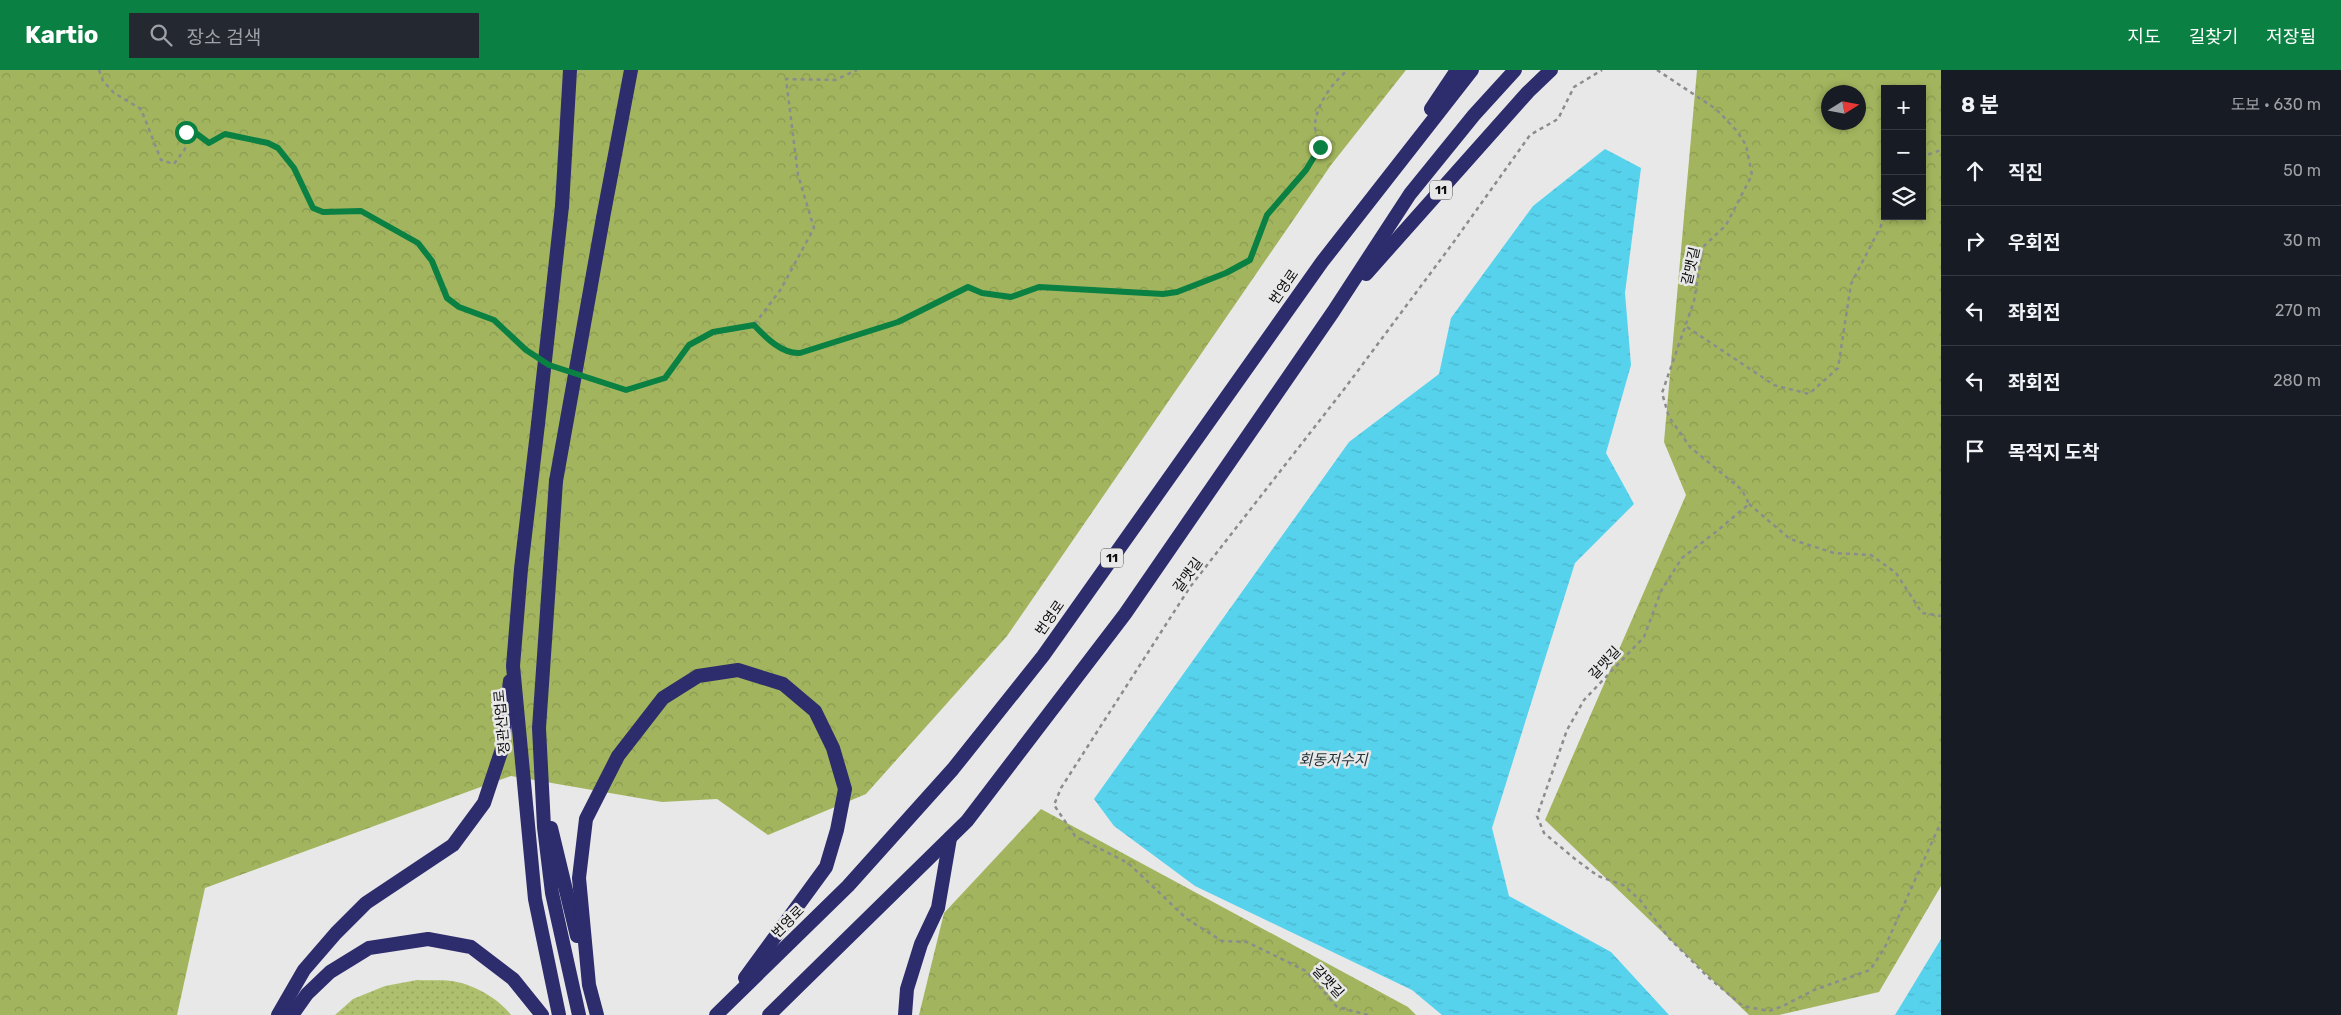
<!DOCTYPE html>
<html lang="ko">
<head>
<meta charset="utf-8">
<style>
	body { margin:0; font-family:Rubik,"Noto Sans KR",sans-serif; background:#242831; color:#f1f3f6 }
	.controls { position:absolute; right:15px; top:15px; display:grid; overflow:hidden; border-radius:0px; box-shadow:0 2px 8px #0003 }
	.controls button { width:45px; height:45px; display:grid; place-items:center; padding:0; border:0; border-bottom:1px solid #363941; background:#171b24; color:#f1f3f6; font:25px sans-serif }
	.compass { position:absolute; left:1821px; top:15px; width:45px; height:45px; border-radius:50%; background:#171b24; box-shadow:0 2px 8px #0003; rotate:79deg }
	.stop { position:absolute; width:15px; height:15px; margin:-11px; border:4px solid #0b8043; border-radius:50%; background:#fff }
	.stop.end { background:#0b8043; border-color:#fff; box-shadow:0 1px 5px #0008 }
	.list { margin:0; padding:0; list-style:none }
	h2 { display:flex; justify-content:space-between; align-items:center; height:65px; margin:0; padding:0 20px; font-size:21px }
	h2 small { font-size:16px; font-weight:400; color:#9ea1a6 }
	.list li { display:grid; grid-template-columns:32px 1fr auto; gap:15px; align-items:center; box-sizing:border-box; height:70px; padding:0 20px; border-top:1px solid #363941 }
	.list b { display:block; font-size:19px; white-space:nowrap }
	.list em { font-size:16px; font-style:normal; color:#9ea1a6 }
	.icon { flex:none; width:28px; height:28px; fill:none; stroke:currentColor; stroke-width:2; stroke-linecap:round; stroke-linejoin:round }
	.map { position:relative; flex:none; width:1941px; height:945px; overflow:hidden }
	header { display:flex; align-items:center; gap:30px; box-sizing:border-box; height:70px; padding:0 25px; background:#0b8043; color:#fff }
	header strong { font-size:24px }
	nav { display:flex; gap:28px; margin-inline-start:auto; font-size:18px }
	.search { width:350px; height:45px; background:#242831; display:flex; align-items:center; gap:12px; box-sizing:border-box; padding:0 18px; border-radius:0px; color:#9ea1a6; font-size:19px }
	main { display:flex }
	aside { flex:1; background:#171b24 }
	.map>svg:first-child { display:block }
</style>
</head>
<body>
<header>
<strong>Kartio</strong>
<div class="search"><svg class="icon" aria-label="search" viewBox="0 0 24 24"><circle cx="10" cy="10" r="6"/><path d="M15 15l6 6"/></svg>장소 검색</div>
<nav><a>지도</a><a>길찾기</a><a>저장됨</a></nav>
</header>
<main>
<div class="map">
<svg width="1941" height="945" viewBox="0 0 1941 945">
	<defs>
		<pattern id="grass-dots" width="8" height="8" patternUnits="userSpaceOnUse" patternTransform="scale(1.25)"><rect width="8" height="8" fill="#aec06e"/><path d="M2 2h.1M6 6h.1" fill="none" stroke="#94a45e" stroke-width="1.8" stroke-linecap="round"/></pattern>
		<pattern id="forest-crowns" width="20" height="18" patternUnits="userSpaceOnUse" patternTransform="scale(1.25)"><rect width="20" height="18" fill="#a2b55e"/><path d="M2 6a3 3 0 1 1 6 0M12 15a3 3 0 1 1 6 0" fill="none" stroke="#8a9a50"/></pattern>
		<pattern id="water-ripples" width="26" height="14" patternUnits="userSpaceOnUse" patternTransform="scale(1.25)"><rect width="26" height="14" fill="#56d2ed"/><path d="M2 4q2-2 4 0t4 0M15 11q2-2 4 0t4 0" fill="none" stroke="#4ab3ca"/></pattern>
	</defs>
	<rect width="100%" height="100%" fill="#e8e8e9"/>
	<!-- grass -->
	<path fill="url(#grass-dots)" d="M417 910C429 911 444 909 457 912 476 916 499 929 511 945H335L353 929 385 916Z"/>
	<!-- forest -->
	<g fill="url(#forest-crowns)" fill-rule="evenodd">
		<polygon points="0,0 1406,0 1331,95 1007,566 866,724 768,765 717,729 662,732 511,706 205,818 177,945 0,945"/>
		<path d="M1697 0H1941V816L1879 922 1779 945H1749L1545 750 1686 425 1664 372ZM1885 19H1922V146H1885ZM1858 22V52H1828V22Z"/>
		<polygon points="1041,739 1408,937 1416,945 919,945 944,843"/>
	</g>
	<!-- water -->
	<g fill="url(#water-ripples)">
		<polygon points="1605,79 1641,98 1625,223 1631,295 1606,383 1634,434 1575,493 1492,758 1509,826 1611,882 1669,945 1442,945 1412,920 1195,816 1114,756 1094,729 1349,372 1439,304 1451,248 1533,136"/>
		<polygon points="1941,869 1941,945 1895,945"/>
	</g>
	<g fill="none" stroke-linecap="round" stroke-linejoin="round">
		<!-- path -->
		<g stroke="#8c8c8d" stroke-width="2.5" stroke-dasharray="4 4" stroke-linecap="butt">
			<polyline points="99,0 103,11 114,23 141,39 161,90 174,94 185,79 186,62 189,58 209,73 225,64 268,73 278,78 294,98 313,137 323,142 361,141 418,173 432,191 447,228 459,237 494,250 533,284"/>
			<polyline points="1657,0 1716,39 1736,60 1746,75 1752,105 1726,155 1703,177 1694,231 1662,323 1669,347 1690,377 1742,420 1749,434 1717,461 1682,488 1661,521 1644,567 1584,630 1567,660 1537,746 1544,763 1575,789 1598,806 1623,815 1640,830 1669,868 1708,907 1743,936 1769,941 1783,936 1814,920 1870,900 1884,879 1941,752"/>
			<polyline points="1922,89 1924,86 1941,80"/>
			<path d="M754 255C766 268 782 284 800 283L898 252 968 217 982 223 1011 227 1039 217 1163 224C1178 222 1244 200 1251 189 1259 176 1261 154 1269 143 1287 121 1305 102 1320 77 1319 70 1314 60 1315 54 1317 33 1333 12 1348 0"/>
			<polyline points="1687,257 1774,315 1809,324 1838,298 1851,214 1886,146"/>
			<polyline points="588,306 626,320 665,308 689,275 713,262 754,255 781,219 814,158 798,105 786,9 835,10 857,0"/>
			<polyline points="1749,434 1790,469 1834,483 1871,485 1896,503 1922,543 1941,546"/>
			<polyline points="1368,945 1337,937 1306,901 1247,872 1222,871 1187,849 1128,793 1075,766 1054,735 1061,718 1190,517 1345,318 1453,173 1530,65 1558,49 1574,17 1602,0"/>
		</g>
		<!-- trunk -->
		<g stroke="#2d2c6c" stroke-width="14">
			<polyline points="1431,39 1457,0"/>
			<polyline points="562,136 570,0"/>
			<polyline points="603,148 631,0"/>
			<polyline points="1366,204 1528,22 1551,0"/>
			<polyline points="538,354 521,499 513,596 535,829 559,945"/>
			<polyline points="556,411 539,658 544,757 552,823 579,945"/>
			<polyline points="551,758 577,866"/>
			<polyline points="278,945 304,900 336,863 366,833 453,775 484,733 502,679 510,611"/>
			<polyline points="292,945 307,924 330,902 369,878 428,869 471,877 513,909 542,945"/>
			<polyline points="597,945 589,915 579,808 586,749 618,686 663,628 698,606 738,600 783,614 815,641 833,678 845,719 837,760 826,797 745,908"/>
			<polyline points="716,945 848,816 953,699 1043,586 1322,192 1472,0"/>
			<polyline points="769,945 967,751 1125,544 1333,242 1410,124 1474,45 1515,0"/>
			<polyline points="905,945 907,919 921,874 938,838 950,768"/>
		</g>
		<!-- trunk-bridge -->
		<g stroke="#2d2c6c" stroke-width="14">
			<polyline points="538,354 562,136"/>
			<polyline points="556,411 603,148"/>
		</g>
	</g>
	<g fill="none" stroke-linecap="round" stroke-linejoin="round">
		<!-- route -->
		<path stroke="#0b8043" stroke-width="6" d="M186 62 189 58 209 73 225 64 268 73 278 78 294 98 313 138 323 142 361 141 418 173 432 191 447 228 459 237 494 250 526 280 549 295 626 320 665 308 689 275 713 262 754 255C766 268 782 284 800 283L898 252 968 217 982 223 1011 227 1039 217 1163 224 1177 222 1226 203 1250 190 1267 145 1306 100 1320 77"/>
	</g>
	<g text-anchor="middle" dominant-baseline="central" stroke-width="5" stroke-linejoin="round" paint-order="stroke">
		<!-- shield labels -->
		<g fill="#e8e8e9" stroke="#4f4f50" stroke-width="1">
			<rect x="1430" y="110.5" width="22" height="19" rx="4"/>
			<rect x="1101" y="478.5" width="22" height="19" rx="4"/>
		</g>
		<g font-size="12" font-weight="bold" fill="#0d0d0e">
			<text x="1441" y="120">11</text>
			<text x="1112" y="488">11</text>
		</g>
		<!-- street labels -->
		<g font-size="14" fill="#0d0d0e" stroke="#e8e8e9">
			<text transform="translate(1691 196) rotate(-77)">갈맷길</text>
			<text transform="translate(1284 217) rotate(-55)">번영로</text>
			<text transform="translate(1188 505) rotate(-54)">갈맷길</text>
			<text transform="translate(1050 548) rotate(-55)">번영로</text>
			<text transform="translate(1605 593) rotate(-47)">갈맷길</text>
			<text transform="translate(502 652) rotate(-95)">정관산업로</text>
			<text transform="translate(788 852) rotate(-45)">번영로</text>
			<text transform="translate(1328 912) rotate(47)">갈맷길</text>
		</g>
		<!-- water labels -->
		<g font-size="15" font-style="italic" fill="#20353b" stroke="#e8e8e9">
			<text x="1333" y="690">회동저수지</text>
		</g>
	</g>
</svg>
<div class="controls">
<button>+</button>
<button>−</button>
<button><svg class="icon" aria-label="layers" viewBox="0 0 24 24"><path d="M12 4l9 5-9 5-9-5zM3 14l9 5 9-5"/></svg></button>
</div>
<svg class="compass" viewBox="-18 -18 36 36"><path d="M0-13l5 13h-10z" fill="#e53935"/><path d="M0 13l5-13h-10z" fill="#9ea1a6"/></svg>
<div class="stop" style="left:186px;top:62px"></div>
<div class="stop end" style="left:1320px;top:77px"></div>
</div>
<aside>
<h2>8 분<small>도보 · 630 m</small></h2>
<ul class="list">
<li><svg class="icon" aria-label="ahead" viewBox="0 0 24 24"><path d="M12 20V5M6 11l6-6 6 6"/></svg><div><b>직진</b></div><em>50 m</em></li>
<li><svg class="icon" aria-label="right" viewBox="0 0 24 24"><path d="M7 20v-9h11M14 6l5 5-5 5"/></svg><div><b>우회전</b></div><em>30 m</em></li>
<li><svg class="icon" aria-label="left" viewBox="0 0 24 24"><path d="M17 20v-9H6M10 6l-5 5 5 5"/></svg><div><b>좌회전</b></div><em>270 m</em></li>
<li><svg class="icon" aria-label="left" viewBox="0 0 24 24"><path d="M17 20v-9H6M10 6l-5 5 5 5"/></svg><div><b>좌회전</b></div><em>280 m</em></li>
<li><svg class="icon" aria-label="arrive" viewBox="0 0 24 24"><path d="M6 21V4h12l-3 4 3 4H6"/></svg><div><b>목적지 도착</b></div></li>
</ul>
</aside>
</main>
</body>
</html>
